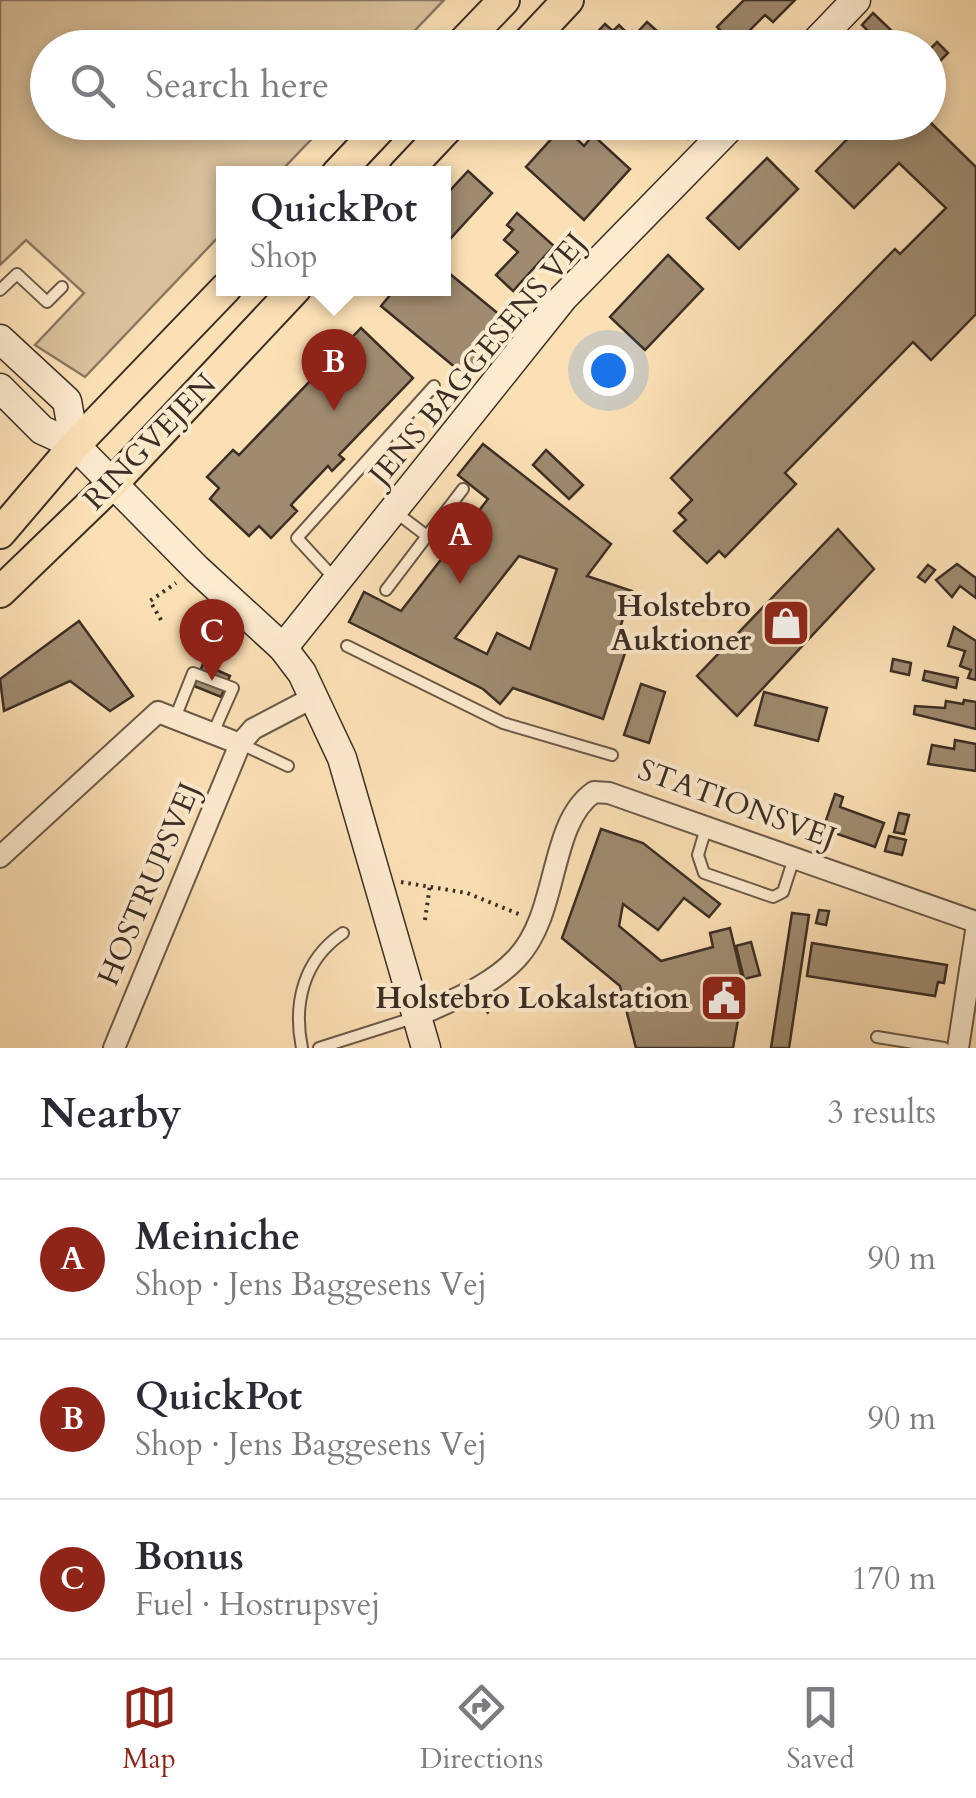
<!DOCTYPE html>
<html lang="en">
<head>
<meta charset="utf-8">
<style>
	body { margin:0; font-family:Cardo,serif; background:#f7f7f7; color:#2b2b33 }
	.you { position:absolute; left:608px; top:370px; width:35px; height:35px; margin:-25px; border:8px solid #fff; border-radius:50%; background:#1a73e8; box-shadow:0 0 0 15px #1a73e833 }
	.badge { display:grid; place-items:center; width:65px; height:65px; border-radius:50%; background:#8f2418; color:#fff; font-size:32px; font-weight:700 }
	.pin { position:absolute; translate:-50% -82px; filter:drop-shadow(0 2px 5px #0008) }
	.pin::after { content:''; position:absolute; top:52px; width:35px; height:30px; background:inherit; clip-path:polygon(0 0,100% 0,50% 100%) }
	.popup { position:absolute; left:216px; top:166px; width:235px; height:130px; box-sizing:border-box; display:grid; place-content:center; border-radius:0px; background:#fff; filter:drop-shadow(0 2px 8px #0005); font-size:32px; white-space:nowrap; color:#7c7c81 }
	.popup b { font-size:38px; color:#2b2b33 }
	.popup::after { content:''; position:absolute; left:50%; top:100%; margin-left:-20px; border:20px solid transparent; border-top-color:#fff }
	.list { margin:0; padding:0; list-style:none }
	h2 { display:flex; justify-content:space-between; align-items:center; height:130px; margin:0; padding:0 40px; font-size:42px }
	h2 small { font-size:32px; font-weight:400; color:#7c7c81 }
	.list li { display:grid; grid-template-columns:65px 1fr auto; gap:30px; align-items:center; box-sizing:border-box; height:160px; padding:0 40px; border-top:2px solid #e1e1e2 }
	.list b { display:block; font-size:38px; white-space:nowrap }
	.list p { margin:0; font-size:32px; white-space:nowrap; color:#7c7c81 }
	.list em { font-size:32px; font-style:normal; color:#7c7c81 }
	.icon { flex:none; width:55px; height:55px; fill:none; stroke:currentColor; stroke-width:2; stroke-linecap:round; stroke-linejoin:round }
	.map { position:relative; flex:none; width:976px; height:1048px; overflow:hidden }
	.search { position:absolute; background:#fff; box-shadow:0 5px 15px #0003; left:30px; right:30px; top:30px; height:110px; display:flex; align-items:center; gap:25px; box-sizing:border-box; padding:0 35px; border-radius:55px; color:#7c7c81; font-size:38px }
	.sheet { height:610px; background:#fff }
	nav { display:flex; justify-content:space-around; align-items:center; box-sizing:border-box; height:140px; border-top:2px solid #e1e1e2; background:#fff; font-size:28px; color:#7c7c81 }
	nav a { display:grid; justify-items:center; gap:5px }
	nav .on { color:#8f2418 }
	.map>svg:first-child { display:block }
</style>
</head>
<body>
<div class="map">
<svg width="976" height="1048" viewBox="0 0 976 1048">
	<rect width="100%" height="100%" fill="#fce0b5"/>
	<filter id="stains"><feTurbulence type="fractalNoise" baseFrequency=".002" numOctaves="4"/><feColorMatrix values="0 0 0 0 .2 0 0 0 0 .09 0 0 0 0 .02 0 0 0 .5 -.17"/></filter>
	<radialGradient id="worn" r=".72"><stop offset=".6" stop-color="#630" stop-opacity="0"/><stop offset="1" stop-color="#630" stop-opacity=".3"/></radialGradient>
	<!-- green -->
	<polygon fill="#dbc29d" stroke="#8b7861" stroke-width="2.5" points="0,0 444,0 399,47 48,48 48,122 327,123 279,173 224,174 224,231 85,377 35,345 84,293 26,240 0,265"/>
	<!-- building -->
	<g fill="#9f8b70" stroke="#3b2e25" stroke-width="2.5" fill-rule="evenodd">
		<polygon points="744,0 795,0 773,22 765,15 735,45 717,27"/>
		<polygon points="873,13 895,34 883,46 862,25"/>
		<polygon points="647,22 676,48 582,48 605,24 613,31 619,25 632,38"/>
		<polygon points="937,42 948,53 928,73 928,51"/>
		<polygon points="928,120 976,167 976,314 931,360 913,342 785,473 796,484 725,557 719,551 707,563 674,531 686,520 679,513 692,500 671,478 895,249 900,254 946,208 899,163 854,208 816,171 864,122"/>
		<polygon points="519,122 559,122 584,146 593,135 630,169 584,220 526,167 553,137 538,123 529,132"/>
		<polygon points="671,122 705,122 688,139"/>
		<polygon points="767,158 798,189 739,249 707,218"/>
		<polygon points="468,171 492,193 450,239 444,234 444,197"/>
		<polygon points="517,213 554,246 513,291 496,275 518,252 504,240 513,230 507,225"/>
		<polygon points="668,255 703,289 645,350 610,317"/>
		<polygon points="444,269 512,325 468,378 381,306 396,288 444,288"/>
		<polygon points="361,328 413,378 339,455 344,459 332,471 328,466 291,505 297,511 271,538 259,526 249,536 210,499 219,488 207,477 233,450 239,455"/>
		<path d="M483 444 611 544 587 576 632 591 618 634 630 638 603 719 513 688 500 704 483 689 349 622 364 592 401 611 488 499 458 475ZM519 556 557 569 530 649 497 633 487 654 455 638Z"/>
		<polygon points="546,450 583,485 569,499 533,465"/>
		<polygon points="838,529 874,569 737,716 697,676"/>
		<polygon points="957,564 976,578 976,598 960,586 952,597 936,580"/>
		<polygon points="928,565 935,570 925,582 918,577"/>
		<polygon points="79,621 133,696 110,711 70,681 4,711 0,679"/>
		<polygon points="954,627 976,641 976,680 968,678 971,670 960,666 965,651 948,646"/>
		<polygon points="893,659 911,663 909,675 891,671"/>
		<polygon points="203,664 230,676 221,697 194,686"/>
		<polygon points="925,671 958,678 956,688 923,680"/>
		<polygon points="641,684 665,692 649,743 624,735"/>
		<polygon points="764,692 827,708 818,741 755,725"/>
		<polygon points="964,700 976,702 976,729 914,714 915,706 945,708 946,701 963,704"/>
		<polygon points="955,740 976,744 976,771 928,764 932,745 954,749"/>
		<polygon points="835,794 843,797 840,807 884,823 875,847 823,829"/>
		<polygon points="899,813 909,815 904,834 894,832"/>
		<polygon points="601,829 643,843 720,904 709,917 684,898 658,930 623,904 619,926 661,961 713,947 710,933 730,928 744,986 733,1048 636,1048 620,986 562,938"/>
		<polygon points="889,836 906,840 902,855 885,851"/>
		<polygon points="819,910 829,911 826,925 816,923"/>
		<polygon points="792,913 809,915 789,1048 771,1048"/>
		<polygon points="751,942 760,975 744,979 736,946"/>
		<polygon points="812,943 947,965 944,983 938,982 935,996 807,976"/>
	</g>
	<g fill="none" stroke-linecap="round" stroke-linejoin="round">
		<!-- lane casing -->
		<g stroke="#6b5a49" stroke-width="14">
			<g id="lane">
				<polyline points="0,290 17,274 47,302 62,287"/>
				<polyline points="427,536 463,489"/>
				<polyline points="334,578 297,538 434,386"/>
				<polyline points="386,590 427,536 394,511"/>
				<polyline points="347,646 503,723 612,755"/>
				<polyline points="175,718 193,673 233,688 213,733"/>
				<polyline points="241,744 288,766"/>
				<polyline points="706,828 698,855 704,873 773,897 783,892 794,858"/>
				<polyline points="877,1037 944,1048"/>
				<path d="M302 1048C293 1004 303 960 343 933"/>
				<polyline points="319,1048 413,1018"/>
			</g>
		</g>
		<!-- street casing -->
		<g stroke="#6b5a49" stroke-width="24">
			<g id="street">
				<polyline points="0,857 158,712 240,744"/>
				<path d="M415 1017C450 1001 490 987 517 958 560 912 548 824 594 792L609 793 976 922"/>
				<polyline points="114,1048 240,744 253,729 316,696"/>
				<polyline points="958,1048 976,931"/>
			</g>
		</g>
		<!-- secondary casing -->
		<g stroke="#3b2e25" stroke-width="31">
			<g id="secondary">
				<polyline points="810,48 856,0"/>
				<polyline points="0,339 67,401 75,445"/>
				<polyline points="0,388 42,430 75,445 197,569 283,648 302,673 342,758 426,1048"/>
				<polyline points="283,648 563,298 735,122"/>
			</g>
		</g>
		<!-- primary casing -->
		<g stroke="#3b2e25" stroke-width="34">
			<g id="primary">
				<polyline points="458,48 504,0"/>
				<polyline points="523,48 568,0"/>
				<polyline points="337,174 386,122"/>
				<polyline points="404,174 453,122"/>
				<polyline points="0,533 75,445 226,288"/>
				<polyline points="0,592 113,483 296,288"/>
			</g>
		</g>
		<!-- path -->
		<g stroke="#3b2e25" stroke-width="4" stroke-dasharray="2.5 5" stroke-linecap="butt">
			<polyline points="425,48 436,36"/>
			<polyline points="161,620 150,601 176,583"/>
			<polyline points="401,882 467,893 521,915"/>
			<polyline points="425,920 430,885"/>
			<polyline points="481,1008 486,1013 493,1008"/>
		</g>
		<!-- lane -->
		<use href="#lane" stroke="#fdebcf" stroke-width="10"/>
		<!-- street -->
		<use href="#street" stroke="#fdebcf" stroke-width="20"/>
		<!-- secondary -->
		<use href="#secondary" stroke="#fdebcf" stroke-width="28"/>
		<!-- primary -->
		<use href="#primary" stroke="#fce0b5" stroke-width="30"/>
	</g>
	<!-- icons -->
	<defs>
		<g id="shop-square" transform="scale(2.5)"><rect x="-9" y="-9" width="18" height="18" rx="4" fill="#8f2418" stroke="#fdebcf"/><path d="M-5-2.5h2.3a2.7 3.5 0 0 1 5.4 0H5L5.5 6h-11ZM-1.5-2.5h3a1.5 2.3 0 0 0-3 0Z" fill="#fff"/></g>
		<g id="civic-square" transform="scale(2.5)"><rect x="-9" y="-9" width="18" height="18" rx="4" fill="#8f2418" stroke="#fdebcf"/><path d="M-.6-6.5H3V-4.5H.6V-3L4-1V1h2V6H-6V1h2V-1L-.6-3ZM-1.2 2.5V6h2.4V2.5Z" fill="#fff"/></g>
	</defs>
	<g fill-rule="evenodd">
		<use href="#shop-square" x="786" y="623"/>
		<use href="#civic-square" x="724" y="998"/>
	</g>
	<g text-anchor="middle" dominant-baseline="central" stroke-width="8" stroke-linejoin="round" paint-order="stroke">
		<!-- street labels -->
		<g font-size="30" fill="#3b2e25" stroke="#fdebcf">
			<text transform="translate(478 359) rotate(-50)">JENS BAGGESENS VEJ</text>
			<text transform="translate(150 442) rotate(-46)">RINGVEJEN</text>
			<text transform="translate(737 804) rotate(20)">STATIONSVEJ</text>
			<text transform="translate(149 884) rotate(-67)">HOSTRUPSVEJ</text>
		</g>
		<!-- poi labels -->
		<g font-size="30" font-weight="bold" fill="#3b2e25" stroke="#fdebcf" text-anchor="end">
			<text x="751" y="606">Holstebro<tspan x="751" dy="34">Auktioner</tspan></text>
			<text x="689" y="998">Holstebro Lokalstation</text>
		</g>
	</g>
	<rect width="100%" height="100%" filter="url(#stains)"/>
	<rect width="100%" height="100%" fill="url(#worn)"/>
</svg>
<div class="you"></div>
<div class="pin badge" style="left:460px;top:584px">A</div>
<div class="pin badge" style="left:334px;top:411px">B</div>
<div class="popup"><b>QuickPot</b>Shop</div>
<div class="pin badge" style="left:212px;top:681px">C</div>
<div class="search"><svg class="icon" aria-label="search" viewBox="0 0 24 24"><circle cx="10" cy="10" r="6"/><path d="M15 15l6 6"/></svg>Search here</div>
</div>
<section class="sheet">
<h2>Nearby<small>3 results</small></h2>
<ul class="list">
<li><span class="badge">A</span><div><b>Meiniche</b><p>Shop · Jens Baggesens Vej</p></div><em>90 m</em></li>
<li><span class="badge">B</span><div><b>QuickPot</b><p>Shop · Jens Baggesens Vej</p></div><em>90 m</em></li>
<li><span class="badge">C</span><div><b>Bonus</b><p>Fuel · Hostrupsvej</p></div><em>170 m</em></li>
</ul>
</section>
<nav>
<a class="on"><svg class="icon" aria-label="map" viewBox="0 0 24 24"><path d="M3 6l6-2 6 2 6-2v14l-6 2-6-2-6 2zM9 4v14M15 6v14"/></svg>Map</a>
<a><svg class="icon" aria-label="directions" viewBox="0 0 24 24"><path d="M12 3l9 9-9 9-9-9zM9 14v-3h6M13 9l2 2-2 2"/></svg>Directions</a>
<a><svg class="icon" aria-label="saved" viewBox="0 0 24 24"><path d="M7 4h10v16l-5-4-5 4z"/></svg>Saved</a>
</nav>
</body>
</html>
